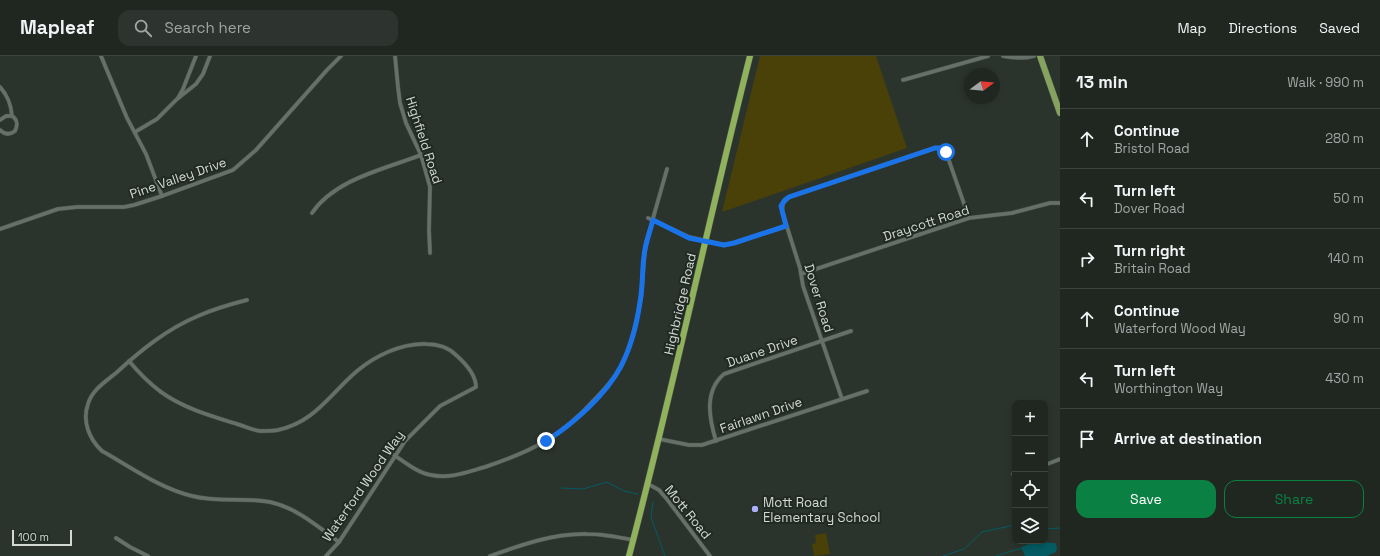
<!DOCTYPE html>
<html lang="en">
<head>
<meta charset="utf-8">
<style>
	body { margin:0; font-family:"Space Grotesk",sans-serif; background:#2d332e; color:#f1f3f6 }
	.controls { position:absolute; right:12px; bottom:12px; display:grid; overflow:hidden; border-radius:8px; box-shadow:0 2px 6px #0003 }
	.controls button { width:36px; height:36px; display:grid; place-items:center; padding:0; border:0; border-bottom:1px solid #3d443f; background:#202721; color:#f1f3f6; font:20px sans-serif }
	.compass { position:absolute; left:964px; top:12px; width:36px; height:36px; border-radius:50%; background:#202721; box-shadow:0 2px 6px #0003; rotate:74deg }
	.scale { position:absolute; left:12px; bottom:10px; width:60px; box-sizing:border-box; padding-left:4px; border:2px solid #d2d9d3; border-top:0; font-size:11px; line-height:14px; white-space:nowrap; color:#d2d9d3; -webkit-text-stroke:3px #202a23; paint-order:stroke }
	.stop { position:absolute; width:12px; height:12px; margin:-9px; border:3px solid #1a73e8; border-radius:50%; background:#fff }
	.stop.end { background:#1a73e8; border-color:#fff; box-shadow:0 1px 4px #0008 }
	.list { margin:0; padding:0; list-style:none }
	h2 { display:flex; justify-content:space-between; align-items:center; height:52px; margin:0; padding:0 16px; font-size:17px }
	h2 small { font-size:13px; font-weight:400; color:#a2a5a5 }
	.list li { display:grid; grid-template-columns:26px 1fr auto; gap:12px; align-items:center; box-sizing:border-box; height:60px; padding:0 16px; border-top:1px solid #3d443f }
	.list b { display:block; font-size:15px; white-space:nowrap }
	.list p { margin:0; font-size:13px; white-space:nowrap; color:#a2a5a5 }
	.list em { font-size:13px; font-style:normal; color:#a2a5a5 }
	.actions { display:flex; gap:8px; padding:12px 16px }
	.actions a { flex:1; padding:9px 0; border:1px solid #0b8043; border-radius:12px; text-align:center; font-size:14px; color:#0b8043 }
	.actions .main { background:#0b8043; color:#fff }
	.icon { flex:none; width:22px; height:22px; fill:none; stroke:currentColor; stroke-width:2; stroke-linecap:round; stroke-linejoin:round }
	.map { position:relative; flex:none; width:1060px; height:500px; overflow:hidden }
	header { display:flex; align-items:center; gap:24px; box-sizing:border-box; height:56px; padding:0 20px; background:#202721; border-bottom:1px solid #3d443f }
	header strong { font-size:19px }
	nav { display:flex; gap:22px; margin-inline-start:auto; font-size:14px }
	.search { width:280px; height:36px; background:#2d332e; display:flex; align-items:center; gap:10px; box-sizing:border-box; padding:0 14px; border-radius:12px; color:#a2a5a5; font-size:15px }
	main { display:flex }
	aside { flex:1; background:#202721 }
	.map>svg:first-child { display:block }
</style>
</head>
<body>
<header>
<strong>Mapleaf</strong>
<div class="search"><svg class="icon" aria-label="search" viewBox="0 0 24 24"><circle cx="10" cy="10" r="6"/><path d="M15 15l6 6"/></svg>Search here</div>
<nav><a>Map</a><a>Directions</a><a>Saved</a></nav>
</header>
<main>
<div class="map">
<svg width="1060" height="500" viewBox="0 0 1060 500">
	<rect width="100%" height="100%" fill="#2a342c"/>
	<!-- green -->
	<g fill="#494108">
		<polygon points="760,0 876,0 907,92 722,156"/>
		<polygon points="826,477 830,498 814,500 812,488 816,487 815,479"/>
	</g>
	<!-- water -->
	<polygon fill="#045b63" points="1034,486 1055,487 1057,491 1056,496 1047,500 1025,500 1021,491"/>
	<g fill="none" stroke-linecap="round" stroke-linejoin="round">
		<!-- stream -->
		<g stroke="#045b63" stroke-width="1">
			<polyline points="561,432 583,433 607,426 624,435 638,438"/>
			<polyline points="653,446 651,461 665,500"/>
			<polyline points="1045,473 1060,472"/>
			<polyline points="943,500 964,493 982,476 1015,469"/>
			<polyline points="996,500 1018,493 1022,493"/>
		</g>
		<!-- minor casing -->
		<g stroke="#48514a" stroke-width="4.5">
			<g id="minor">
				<polyline points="101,0 127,62 146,98 162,140"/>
				<polyline points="395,0 398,31 400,47 406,67 421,99 430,131 429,174 430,197"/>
				<path d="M1003 0C1013 2 1023 3 1034 0"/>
				<polyline points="903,24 988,0"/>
				<path d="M0 31C8 40 11 48 12 60 17 63 18 69 15 75 10 79 5 79 0 74"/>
				<polyline points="178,42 183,33 196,0"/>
				<polyline points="0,64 6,60 12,60"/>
				<polyline points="135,76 157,63 176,44 196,28 203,18 210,0"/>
				<path d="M312 157C335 123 385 113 421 99"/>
				<polyline points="648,162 689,181 724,189 734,187 786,170"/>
				<polyline points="0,173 58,153 77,151 124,151 134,149 162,140 233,114 256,94 327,14 341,0"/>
				<polyline points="801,218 969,162 1012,157 1050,147 1060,147"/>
				<path d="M247 244C231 248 214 253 198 260 167 273 141 294 116 317 105 326 92 334 88 348 82 365 89 383 102 395 131 411 159 432 192 440 218 447 244 441 270 446 297 452 317 470 339 486"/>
				<path d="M129 305C139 317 149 327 161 336 183 352 211 360 237 368 244 370 252 374 260 375 265 375 273 375 278 374 315 366 330 338 357 315 375 300 401 287 426 288 436 288 448 291 456 299 465 307 476 318 476 331L440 350 405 385 339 486 326 500"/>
				<polyline points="842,343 803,230 800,212 782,155 783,147 789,141 935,92 940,92 946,96 969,162"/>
				<polyline points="659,383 689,389 702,389 867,335"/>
				<path d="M716 385C709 362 704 335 724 318L851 275"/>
				<path d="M394 399C406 407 418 417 431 419 450 423 467 416 485 411 533 395 562 380 596 342 605 333 614 322 621 311 630 293 638 261 641 241 643 223 643 205 646 187L667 113"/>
				<polyline points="1045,409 1060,403"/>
				<polyline points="1013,418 1015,418"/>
				<polyline points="648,428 659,434 666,442 710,500"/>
				<polyline points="116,482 130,491 148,500"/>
				<path d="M490 500C521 489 554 477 587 478 603 478 618 481 633 484"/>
			</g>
		</g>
		<!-- primary casing -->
		<g stroke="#48514a" stroke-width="7">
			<polyline id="primary" points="1040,0 1060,57"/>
		</g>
		<!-- trunk casing -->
		<g stroke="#48514a" stroke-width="7">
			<path id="trunk" d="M629 500C673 334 708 166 750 0"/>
		</g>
		<!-- minor -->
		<use href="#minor" stroke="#657168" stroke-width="3.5"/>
		<!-- primary -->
		<use href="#primary" stroke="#86a25f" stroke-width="6"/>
		<!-- trunk -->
		<use href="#trunk" stroke="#91b25c" stroke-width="6"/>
	</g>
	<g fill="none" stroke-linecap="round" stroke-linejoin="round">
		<!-- route -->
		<path stroke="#1a73e8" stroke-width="5" d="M546 385C572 369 607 338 621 310 631 291 637 267 640 246 643 231 642 215 644 200 645 188 650 176 653 164L689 182 724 189 734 187 786 170 781 150 785 144 789 141 935 92H940L946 96"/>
	</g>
	<!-- markers -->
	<circle fill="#adaffb" stroke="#202a23" stroke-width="1.5" cx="755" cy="453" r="4"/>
	<g text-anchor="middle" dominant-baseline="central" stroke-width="4" stroke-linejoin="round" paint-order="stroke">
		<!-- street labels -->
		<g font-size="13" fill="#d2d9d3" stroke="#202a23">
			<text transform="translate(424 84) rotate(72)">Highfield Road</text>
			<text transform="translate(178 122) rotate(-19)">Pine Valley Drive</text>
			<text transform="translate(926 167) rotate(-18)">Draycott Road</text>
			<text transform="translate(819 242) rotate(73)">Dover Road</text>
			<text transform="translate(680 248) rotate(-77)">Highbridge Road</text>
			<text transform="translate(762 295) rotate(-19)">Duane Drive</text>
			<text transform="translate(761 359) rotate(-19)">Fairlawn Drive</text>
			<text transform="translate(363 430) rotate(-55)">Waterford Wood Way</text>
			<text transform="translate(688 456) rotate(51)">Mott Road</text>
		</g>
		<!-- poi labels -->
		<g font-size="13" fill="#d2d9d3" stroke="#202a23" text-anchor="start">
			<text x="763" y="446">Mott Road<tspan x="763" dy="15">Elementary School</tspan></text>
		</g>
	</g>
</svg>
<div class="controls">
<button>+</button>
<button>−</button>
<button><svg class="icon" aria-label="locate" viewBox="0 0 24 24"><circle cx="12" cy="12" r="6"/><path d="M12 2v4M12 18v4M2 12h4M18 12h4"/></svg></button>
<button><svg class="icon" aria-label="layers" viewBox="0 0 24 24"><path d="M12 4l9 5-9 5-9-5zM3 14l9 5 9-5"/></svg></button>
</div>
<svg class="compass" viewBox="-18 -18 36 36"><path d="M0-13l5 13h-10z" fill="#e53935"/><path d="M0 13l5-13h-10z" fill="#a2a5a5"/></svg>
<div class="scale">100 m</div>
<div class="stop" style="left:946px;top:96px"></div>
<div class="stop end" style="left:546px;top:385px"></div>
</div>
<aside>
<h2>13 min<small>Walk · 990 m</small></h2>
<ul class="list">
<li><svg class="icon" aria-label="ahead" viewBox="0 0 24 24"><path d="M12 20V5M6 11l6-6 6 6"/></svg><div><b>Continue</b><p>Bristol Road</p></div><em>280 m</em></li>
<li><svg class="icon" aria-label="left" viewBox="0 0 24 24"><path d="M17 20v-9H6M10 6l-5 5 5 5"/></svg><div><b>Turn left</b><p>Dover Road</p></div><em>50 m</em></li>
<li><svg class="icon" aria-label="right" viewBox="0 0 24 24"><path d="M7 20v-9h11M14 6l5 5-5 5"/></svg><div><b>Turn right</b><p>Britain Road</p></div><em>140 m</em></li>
<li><svg class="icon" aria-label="ahead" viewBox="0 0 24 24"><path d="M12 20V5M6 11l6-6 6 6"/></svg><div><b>Continue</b><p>Waterford Wood Way</p></div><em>90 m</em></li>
<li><svg class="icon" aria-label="left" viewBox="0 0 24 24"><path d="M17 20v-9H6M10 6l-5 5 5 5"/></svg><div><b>Turn left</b><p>Worthington Way</p></div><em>430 m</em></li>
<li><svg class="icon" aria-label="arrive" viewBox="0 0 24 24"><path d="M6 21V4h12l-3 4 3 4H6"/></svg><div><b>Arrive at destination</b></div></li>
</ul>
<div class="actions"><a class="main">Save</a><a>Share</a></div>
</aside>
</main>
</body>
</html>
